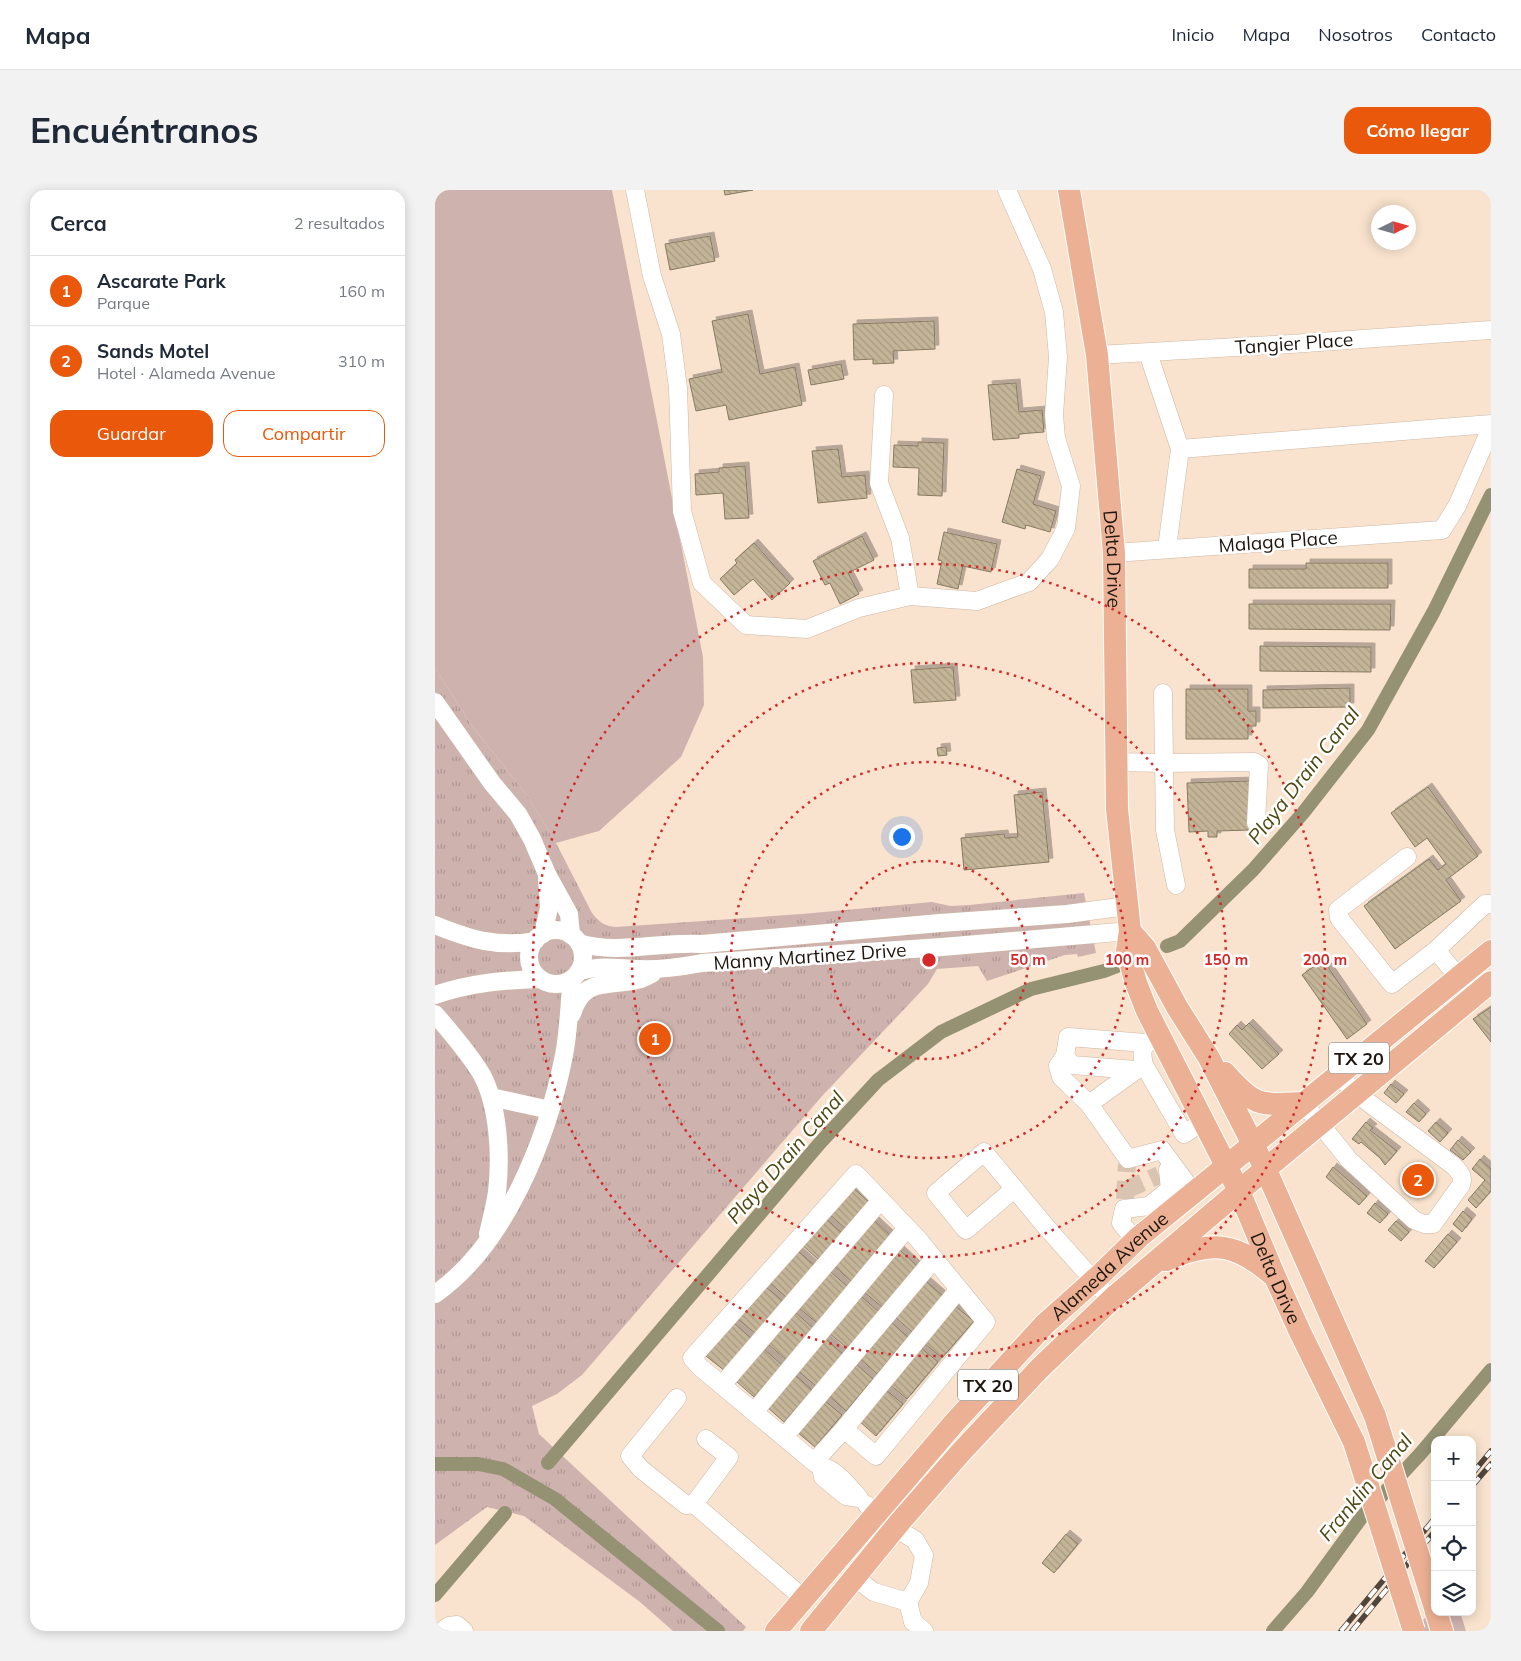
<!DOCTYPE html>
<html lang="es">
<head>
<meta charset="utf-8">
<style>
	body { margin:0; font-family:Mulish,sans-serif; background:#f2f2f3; color:#1f2937 }
	.controls { position:absolute; right:15px; bottom:15px; display:grid; overflow:hidden; border-radius:10px; box-shadow:0 2px 12px #0003 }
	.controls button { width:45px; height:45px; display:grid; place-items:center; padding:0; border:0; border-bottom:1px solid #e0e1e3; background:#fff; color:#1f2937; font:25px sans-serif }
	.compass { position:absolute; left:936px; top:15px; width:45px; height:45px; border-radius:50%; background:#fff; box-shadow:0 2px 12px #0003; rotate:85deg }
	.you { position:absolute; left:466px; top:646px; width:18px; height:18px; margin:-12px; border:4px solid #fff; border-radius:50%; background:#1a73e8; box-shadow:0 0 0 8px #1a73e833 }
	.badge { display:grid; place-items:center; width:32px; height:32px; border-radius:50%; background:#ea580c; color:#fff; font-size:16px; font-weight:700 }
	.pin { position:absolute; translate:-50% -50%; border:2px solid #fff; box-shadow:0 1px 5px #0006 }
	.list { margin:0; padding:0; list-style:none }
	h2 { display:flex; justify-content:space-between; align-items:center; height:65px; margin:0; padding:0 20px; font-size:21px }
	h2 small { font-size:16px; font-weight:400; color:#747a83 }
	.list li { display:grid; grid-template-columns:32px 1fr auto; gap:15px; align-items:center; box-sizing:border-box; height:70px; padding:0 20px; border-top:1px solid #e0e1e3 }
	.list b { display:block; font-size:19px; white-space:nowrap }
	.list p { margin:0; font-size:16px; white-space:nowrap; color:#747a83 }
	.list em { font-size:16px; font-style:normal; color:#747a83 }
	.actions { display:flex; gap:10px; padding:15px 20px }
	.actions a { flex:1; padding:11px 0; border:1px solid #ea580c; border-radius:15px; text-align:center; font-size:18px; color:#ea580c }
	.actions .main { background:#ea580c; color:#fff }
	.icon { flex:none; width:28px; height:28px; fill:none; stroke:currentColor; stroke-width:2; stroke-linecap:round; stroke-linejoin:round }
	.map { position:relative; flex:none; width:1056px; height:1441px; overflow:hidden; border-radius:15px }
	header { display:flex; align-items:center; gap:30px; box-sizing:border-box; height:70px; padding:0 25px; background:#fff; border-bottom:1px solid #e0e1e3 }
	header strong { font-size:24px }
	nav { display:flex; gap:28px; margin-inline-start:auto; font-size:18px }
	.intro { display:flex; align-items:center; justify-content:space-between; box-sizing:border-box; height:120px; padding:0 30px }
	h1 { margin:0; font-size:35px }
	.button { padding:12px 22px; border-radius:15px; background:#ea580c; color:#fff; font-size:18px; font-weight:700 }
	main { display:flex; gap:30px; padding:0 30px }
	aside { flex:1; background:#fff; border-radius:15px; box-shadow:0 2px 12px #0003 }
	.map>svg:first-child { display:block }
</style>
</head>
<body>
<header>
<strong>Mapa</strong>
<nav><a>Inicio</a><a>Mapa</a><a>Nosotros</a><a>Contacto</a></nav>
</header>
<div class="intro"><h1>Encuéntranos</h1><a class="button">Cómo llegar</a></div>
<main>
<aside>
<h2>Cerca<small>2 resultados</small></h2>
<ul class="list">
<li><span class="badge">1</span><div><b>Ascarate Park</b><p>Parque</p></div><em>160 m</em></li>
<li><span class="badge">2</span><div><b>Sands Motel</b><p>Hotel · Alameda Avenue</p></div><em>310 m</em></li>
</ul>
<div class="actions"><a class="main">Guardar</a><a>Compartir</a></div>
</aside>
<div class="map">
<svg width="1056" height="1441" viewBox="0 0 1056 1441">
	<defs>
		<pattern id="park-tufts" width="24" height="20" patternUnits="userSpaceOnUse" patternTransform="scale(1.25)"><rect width="24" height="20" fill="#ceb2ae"/><path d="M3 7l-1-3M5 7V3M7 7l1-3M15 17l-1-3M17 17v-4M19 17l1-3" fill="none" stroke="#b09894"/></pattern>
		<pattern id="building-back-hatch" width="6" height="6" patternUnits="userSpaceOnUse" patternTransform="scale(1.25)"><rect width="6" height="6" fill="#c4b598"/><path d="M-1 5l2 2M0 0l6 6M5-1l2 2" fill="none" stroke="#a89b82"/></pattern>
		<filter id="shadow"><feDropShadow dx="4" dy="-4" stdDeviation="0" flood-color="#0004"/></filter>
	</defs>
	<rect width="100%" height="100%" fill="#f9e3ce"/>
	<!-- grass -->
	<g fill="#ceb2ae">
		<polygon points="0,0 177,0 268,467 269,515 246,567 164,641 121,653 93,607 35,533 0,478"/>
		<polygon points="1000,1417 1000,1422 1025,1422 1031,1441 978,1441"/>
	</g>
	<!-- park -->
	<path fill="url(#park-tufts)" d="M0 478 35 533 93 607 121 653 157 723C164 732 169 736 181 737L367 724 497 712 515 716 534 715 649 703 661 763 643 767 642 764 630 765 552 791 543 776 502 779 493 794 388 905 147 1185 122 1204 97 1216 104 1244 311 1437 308 1441H238L205 1412 89 1326 52 1317 0 1355Z"/>
	<g fill="none" stroke-linecap="round" stroke-linejoin="round">
		<!-- canal -->
		<g stroke="#959274" stroke-width="14">
			<polyline points="732,756 745,751 818,680 868,623 933,540 999,421 1056,305"/>
			<polyline points="113,1273 384,954 443,890 506,842 596,799 669,781 682,776"/>
			<polyline points="0,1274 43,1274 68,1279 120,1309 283,1441"/>
			<polyline points="0,1405 70,1323"/>
			<polyline points="838,1441 872,1402 926,1328 986,1263 1056,1180"/>
		</g>
	</g>
	<!-- building -->
	<g fill="url(#building-back-hatch)" stroke="#867a63" filter="url(#shadow)">
		<polygon points="289,0 318,0 290,5"/>
		<polygon points="275,46 280,71 235,80 230,54"/>
		<polygon points="313,124 325,184 360,177 367,215 294,230 291,215 261,221 254,189 287,182 277,131"/>
		<polygon points="499,131 500,159 458,161 459,173 438,174 438,169 419,170 418,134"/>
		<polygon points="406,174 409,189 376,195 373,180"/>
		<polygon points="581,193 584,222 607,220 609,242 584,244 584,248 558,250 553,195"/>
		<polygon points="483,252 509,253 507,306 483,305 484,278 458,277 459,255 483,256"/>
		<polygon points="403,259 407,287 430,285 432,308 383,313 377,261"/>
		<polygon points="310,276 314,328 290,329 288,303 261,305 260,284 284,282 284,278"/>
		<polygon points="582,279 606,286 598,314 621,321 615,342 591,335 590,339 567,332"/>
		<polygon points="509,342 562,354 556,382 528,376 523,399 502,394 507,371 503,370"/>
		<polygon points="427,346 439,370 413,383 424,404 405,414 395,393 390,395 378,371"/>
		<polygon points="319,353 355,393 337,410 318,389 299,405 285,389 302,373 300,370"/>
		<polygon points="871,373 953,373 953,398 814,398 814,379 871,379"/>
		<polygon points="814,414 956,414 955,440 814,439"/>
		<polygon points="825,456 936,457 936,482 825,481"/>
		<polygon points="518,477 521,510 479,513 476,480"/>
		<polygon points="915,498 915,517 828,518 828,500"/>
		<polygon points="751,499 813,499 813,521 821,521 821,536 813,536 813,549 751,549"/>
		<polygon points="511,557 512,565 503,566 502,558"/>
		<polygon points="815,591 816,640 782,641 782,647 773,647 773,641 754,642 752,593"/>
		<polygon points="993,597 1043,666 1011,690 1026,711 960,759 929,716 994,669 1003,680 1011,674 992,648 980,657 956,623"/>
		<polygon points="607,602 614,672 529,680 526,648 569,644 570,648 583,647 579,605"/>
		<polygon points="888,770 932,834 912,849 867,785"/>
		<polygon points="1056,817 1056,852 1038,829"/>
		<polygon points="814,833 844,864 827,879 794,844 802,835 807,840"/>
		<polygon points="956,894 969,904 961,913 949,903"/>
		<polygon points="979,913 991,924 984,932 971,922"/>
		<polygon points="931,932 938,938 935,940 962,961 950,975 945,968 926,952 924,954 917,949"/>
		<polygon points="1001,932 1013,943 1005,952 993,941"/>
		<polygon points="1023,950 1036,962 1028,970 1015,960"/>
		<polygon points="1045,969 1056,979 1056,1001 1041,1018 1033,1010 1050,990 1037,979"/>
		<polygon points="898,977 932,1006 924,1015 891,987"/>
		<polygon points="416,996 434,1012 411,1039 393,1023"/>
		<polygon points="940,1013 953,1024 945,1033 932,1023"/>
		<polygon points="1028,1021 1037,1029 1027,1042 1018,1034"/>
		<polygon points="389,1027 407,1043 384,1070 366,1054"/>
		<polygon points="439,1030 456,1046 417,1092 399,1076"/>
		<polygon points="961,1031 974,1042 966,1051 953,1040"/>
		<polygon points="1013,1044 1022,1052 999,1078 990,1071"/>
		<polygon points="362,1060 380,1076 352,1108 334,1092"/>
		<polygon points="465,1060 482,1076 447,1117 429,1102"/>
		<polygon points="395,1081 413,1097 382,1133 364,1118"/>
		<polygon points="491,1091 508,1106 477,1142 460,1127"/>
		<polygon points="331,1097 349,1112 321,1144 303,1129"/>
		<polygon points="426,1106 444,1122 412,1158 394,1143"/>
		<polygon points="520,1116 539,1131 507,1168 489,1153"/>
		<polygon points="360,1122 378,1138 351,1170 333,1154"/>
		<polygon points="455,1131 473,1147 442,1184 424,1168"/>
		<polygon points="299,1133 317,1149 290,1181 271,1166"/>
		<polygon points="390,1148 408,1164 381,1196 362,1180"/>
		<polygon points="485,1157 503,1172 472,1209 454,1194"/>
		<polygon points="329,1159 347,1175 319,1207 301,1191"/>
		<polygon points="420,1173 438,1189 411,1221 393,1205"/>
		<polygon points="359,1184 377,1200 349,1232 331,1216"/>
		<polygon points="450,1199 468,1214 441,1246 423,1230"/>
		<polygon points="389,1210 407,1225 380,1257 362,1242"/>
		<polygon points="631,1344 643,1354 619,1383 607,1373"/>
	</g>
	<g fill="none" stroke-linecap="round" stroke-linejoin="round">
		<!-- minor-tunnel -->
		<g stroke="#d8c4b1" stroke-width="18" stroke-dasharray="18 9" stroke-linecap="butt">
			<polyline points="691,1000 724,985"/>
			<polyline points="690,1009 692,974"/>
		</g>
		<!-- minor casing -->
		<g stroke="#cdb7a4" stroke-width="19">
			<g id="minor">
				<polyline points="200,0 217,86 236,144 243,198 247,321 267,393 311,435 372,439 424,418 475,406 542,411 594,392 615,369 631,338 636,296 621,248 619,225 623,167 619,122 607,79 572,0"/>
				<polyline points="713,163 745,259 732,358"/>
				<polyline points="662,165 856,154 1056,140"/>
				<polyline points="449,205 444,293 465,348 475,406"/>
				<polyline points="745,259 1056,234"/>
				<polyline points="679,363 1007,340 1022,316 1056,238"/>
				<polyline points="728,503 730,640 741,695"/>
				<polyline points="0,512 57,593 83,624 97,649 112,684 134,724 136,745"/>
				<polyline points="682,572 729,573 819,572 824,575 821,633"/>
				<polyline points="972,667 903,720 904,728 957,794 1001,760"/>
				<path d="M0 735C35 749 62 758 100 751"/>
				<circle cx="121" cy="767" r="27"/>
				<polyline points="108,744 114,718 112,689"/>
				<path d="M144 753C183 765 226 751 267 754L505 733 632 724 692 716"/>
				<path d="M144 781C169 775 179 778 203 779 225 780 246 777 267 773L507 757 695 741"/>
				<path d="M0 805C35 793 69 790 105 789"/>
				<polyline points="1039,806 1001,760 1050,714 1056,714"/>
				<path d="M0 824C17 844 34 863 47 885 64 917 66 967 62 1002 60 1016 56 1030 53 1044"/>
				<path d="M137 824C148 787 172 797 202 790 207 789 212 786 217 784"/>
				<path d="M719 848C706 856 706 861 709 875L749 944 769 931"/>
				<polyline points="711,853 633,847 630,866 623,876 626,887 654,914 693,969 727,960 758,1002"/>
				<polyline points="630,866 637,875 701,880"/>
				<path d="M903 885 922 904 1019 976C1025 983 1029 986 1026 995L998 1034H989L979 1030 913 969"/>
				<polyline points="56,907 115,920"/>
				<polyline points="868,913 911,966"/>
				<polyline points="654,914 704,878"/>
				<polyline points="579,999 531,1040 501,1003 549,962 612,1038 676,1110"/>
				<polyline points="700,1050 686,1033 689,1019 714,1016 735,999 733,980 738,978"/>
				<path d="M0 1104C71 1055 113 947 129 865 134 840 134 814 137 789"/>
				<polyline points="287,1195 446,1010"/>
				<polyline points="242,1208 195,1266 206,1279 251,1315 259,1314"/>
				<polyline points="319,1222 472,1038"/>
				<polyline points="409,1239 524,1099"/>
				<polyline points="349,1247 499,1069"/>
				<polyline points="271,1249 294,1267 259,1314 368,1408"/>
				<path d="M379 1272 409 1239 441 1266 551 1132 483 1049 421 984 257 1168 265 1177C303 1209 342 1241 380 1273 386 1277 391 1277 397 1281 407 1287 416 1299 424 1308L411 1306 388 1287 386 1278"/>
				<polyline points="432,1315 460,1338 480,1350 489,1365 484,1393 473,1412 478,1432 489,1441"/>
				<polyline points="420,1388 439,1402 473,1412"/>
				<polyline points="7,1441 14,1436 22,1435 29,1441"/>
			</g>
		</g>
		<!-- major casing -->
		<g stroke="#fff" stroke-width="24">
			<g id="major">
				<path id="s1" d="M634 0 662 165 679 363 682 619 695 741 692 761 701 793 712 821 804 1001 840 1087 865 1142 919 1252"/>
				<polyline points="695,741 710,758 742,817 774,868 831,980 940,1226"/>
				<path d="M790 883C820 917 824 915 868 913"/>
				<path d="M731 1070C779 1050 800 1052 840 1087"/>
				<polyline points="1001,1422 1007,1441"/>
				<path id="s2" d="M341 1441 519 1233 610 1134 666 1084 704 1047 1056 761"/>
				<polyline points="376,1441 464,1333 527,1261 604,1179 678,1108 804,1001 1056,792"/>
			</g>
		</g>
		<!-- minor -->
		<use href="#minor" stroke="#fff" stroke-width="18"/>
		<!-- major -->
		<use href="#major" stroke="#ecb194" stroke-width="22"/>
		<!-- rail casing -->
		<g stroke="#51463b" stroke-width="5.5">
			<g id="rail">
				<polyline points="1037,1284 1056,1261"/>
				<polyline points="1037,1296 1056,1274"/>
				<polyline points="906,1441 1000,1328"/>
				<polyline points="917,1441 1000,1341"/>
			</g>
		</g>
		<!-- rail -->
		<use href="#rail" stroke="#fff" stroke-width="4" stroke-dasharray="11" stroke-linecap="butt"/>
		<!-- major-bridge casing -->
		<g stroke="#fff" stroke-width="24" stroke-linecap="butt">
			<g id="major-bridge">
				<polyline points="940,1226 1000,1418"/>
				<polyline points="919,1252 979,1441"/>
			</g>
		</g>
		<!-- major-bridge -->
		<use href="#major-bridge" stroke="#ecb194" stroke-width="22"/>
	</g>
	<!-- distance rings -->
	<g fill="none" stroke="#d62828" stroke-width="2.5" stroke-dasharray="2.5 5">
		<circle cx="494" cy="770" r="99"/>
		<circle cx="494" cy="770" r="198"/>
		<circle cx="494" cy="770" r="297"/>
		<circle cx="494" cy="770" r="396"/>
	</g>
	<g text-anchor="middle" dominant-baseline="central" stroke-width="5" stroke-linejoin="round" paint-order="stroke">
		<!-- shield labels -->
		<g fill="#fff" stroke="#625c57" stroke-width="1">
			<rect x="894" y="852.5" width="60" height="31" rx="4"/>
			<rect x="523" y="1179.5" width="60" height="31" rx="4"/>
		</g>
		<g font-size="18" font-weight="bold" fill="#1e160f">
			<text x="924" y="868">TX 20</text>
			<text x="553" y="1195">TX 20</text>
		</g>
		<!-- street labels -->
		<g font-size="19" fill="#1e160f" stroke="#fff">
			<text transform="translate(859 153) rotate(-4)">Tangier Place</text>
			<text transform="translate(843 351) rotate(-4)">Malaga Place</text>
			<text stroke="none"><textPath href="#s1" startOffset="372">Delta Drive</textPath></text>
			<text transform="translate(375 766) rotate(-4)">Manny Martinez Drive</text>
			<text stroke="none"><textPath href="#s2" startOffset="495">Alameda Avenue</textPath></text>
			<text stroke="none"><textPath href="#s1" startOffset="1125">Delta Drive</textPath></text>
		</g>
		<!-- water labels -->
		<g font-size="20" font-style="italic" fill="#4e4811" stroke="#fff">
			<text transform="translate(868 585) rotate(-52)">Playa Drain Canal</text>
			<text transform="translate(350 967) rotate(-49)">Playa Drain Canal</text>
			<text transform="translate(930 1297) rotate(-50)">Franklin Canal</text>
		</g>
	</g>
	<circle cx="494" cy="770" r="8" fill="#d62828" stroke="#fff" stroke-width="2.5"/>
	<g font-size="15" text-anchor="middle" font-weight="bold" fill="#d62828" stroke="#fff" stroke-width="5" stroke-linejoin="round" paint-order="stroke">
		<text x="593" y="775">50 m</text>
		<text x="692" y="775">100 m</text>
		<text x="791" y="775">150 m</text>
		<text x="890" y="775">200 m</text>
	</g>
</svg>
<div class="controls">
<button>+</button>
<button>−</button>
<button><svg class="icon" aria-label="locate" viewBox="0 0 24 24"><circle cx="12" cy="12" r="6"/><path d="M12 2v4M12 18v4M2 12h4M18 12h4"/></svg></button>
<button><svg class="icon" aria-label="layers" viewBox="0 0 24 24"><path d="M12 4l9 5-9 5-9-5zM3 14l9 5 9-5"/></svg></button>
</div>
<svg class="compass" viewBox="-18 -18 36 36"><path d="M0-13l5 13h-10z" fill="#e53935"/><path d="M0 13l5-13h-10z" fill="#747a83"/></svg>
<div class="you"></div>
<div class="pin badge" style="left:220px;top:849px">1</div>
<div class="pin badge" style="left:983px;top:990px">2</div>
</div>
</main>
</body>
</html>
